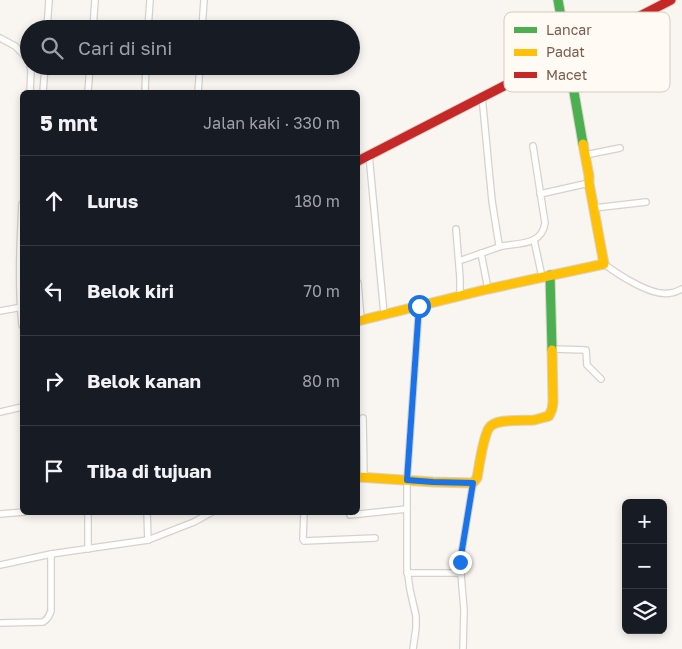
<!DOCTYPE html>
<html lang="id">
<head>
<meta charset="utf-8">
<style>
	body { margin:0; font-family:"Golos Text",sans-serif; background:#20242c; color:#f1f3f6 }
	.controls { position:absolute; right:15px; bottom:15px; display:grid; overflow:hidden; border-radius:8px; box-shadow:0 2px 8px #0003 }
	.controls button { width:45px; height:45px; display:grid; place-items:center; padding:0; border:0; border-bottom:1px solid #363941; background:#171b24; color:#f1f3f6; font:25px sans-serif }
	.stop { position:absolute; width:15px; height:15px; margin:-11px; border:4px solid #1a73e8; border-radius:50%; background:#fff }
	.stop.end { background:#1a73e8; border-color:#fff; box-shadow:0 1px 5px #0008 }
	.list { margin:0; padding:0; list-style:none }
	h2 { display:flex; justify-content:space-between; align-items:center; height:65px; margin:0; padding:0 20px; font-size:21px }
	h2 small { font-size:16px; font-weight:400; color:#9ea1a6 }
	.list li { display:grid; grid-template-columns:32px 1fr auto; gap:15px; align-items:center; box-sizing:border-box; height:90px; padding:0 20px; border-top:1px solid #363941 }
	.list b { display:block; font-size:19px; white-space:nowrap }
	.list em { font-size:16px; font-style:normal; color:#9ea1a6 }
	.icon { flex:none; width:28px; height:28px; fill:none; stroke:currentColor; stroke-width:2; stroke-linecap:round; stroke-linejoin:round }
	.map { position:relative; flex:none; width:682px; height:649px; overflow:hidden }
	.search { position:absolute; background:#171b24; box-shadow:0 2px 8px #0003; left:20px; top:20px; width:340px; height:55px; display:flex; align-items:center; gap:12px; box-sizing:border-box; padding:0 18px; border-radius:28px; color:#9ea1a6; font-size:19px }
	.panel { position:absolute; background:#171b24; box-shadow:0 2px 8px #0003; left:20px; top:90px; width:340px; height:425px; border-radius:8px }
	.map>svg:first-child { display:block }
</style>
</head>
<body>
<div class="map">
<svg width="682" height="649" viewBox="0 0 682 649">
	<rect width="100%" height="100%" fill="#f9f5f0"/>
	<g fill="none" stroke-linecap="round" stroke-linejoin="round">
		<!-- street casing -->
		<g stroke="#d7d1cb" stroke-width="8">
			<g id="street">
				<polyline points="47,29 49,0"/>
				<polyline points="93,29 95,0"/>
				<polyline points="148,29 150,0"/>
				<polyline points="202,29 204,0"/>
				<polyline points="0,38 15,46 29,60"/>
				<polyline points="30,92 31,71 30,66"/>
				<polyline points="43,92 45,66"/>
				<polyline points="88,92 90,66"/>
				<polyline points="145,92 146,66"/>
				<polyline points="198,92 200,66"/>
				<path d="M482 96 492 201 499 245 502 246C520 243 542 245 545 223L533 146"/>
				<polyline points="369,155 384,314"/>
				<polyline points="585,155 620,148"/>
				<polyline points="540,194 589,183"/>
				<path d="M22 204C20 244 18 285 22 325"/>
				<polyline points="594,208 646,202"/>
				<polyline points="456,229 460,278 460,295"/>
				<polyline points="534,240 542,277"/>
				<polyline points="481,253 488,289"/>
				<polyline points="459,261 502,246"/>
				<path d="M604 264C619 275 652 297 670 293 674 293 678 291 682 289"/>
				<polyline points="358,283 361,320"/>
				<polyline points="0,311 22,307"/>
				<polyline points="553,349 586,350 587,365 601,379"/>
				<polyline points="0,412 22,407"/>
				<polyline points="363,418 364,477"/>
				<polyline points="88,512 88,549"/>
				<polyline points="147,512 148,540"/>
				<polyline points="304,512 303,539 304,541 375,538"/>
				<polyline points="0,514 24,512"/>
				<polyline points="350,515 407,509"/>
				<polyline points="0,565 51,554 148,540 194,522 212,512"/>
				<polyline points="407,573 460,573"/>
				<path d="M0 623 43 622C48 619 49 616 51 611V554"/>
				<polyline points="413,649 416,628 416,616 410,590 407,568 407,480 419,306"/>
				<polyline points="463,649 464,610 460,562 473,483"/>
			</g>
		</g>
		<!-- fast casing -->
		<g stroke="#d9d2cb" stroke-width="11">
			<g id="fast">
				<polyline points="558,0 583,144"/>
				<polyline points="550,275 552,350"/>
			</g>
		</g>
		<!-- slow casing -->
		<g stroke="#d9d2cb" stroke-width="11">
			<g id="slow">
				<polyline points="358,321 488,289 604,264 589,183 589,176 583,144"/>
				<path d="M358 477 433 482 473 483 477 478C479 467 483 437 489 428 495 418 523 421 534 420 539 419 544 417 549 416L552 409 553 402 552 350"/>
			</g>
		</g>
		<!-- jam casing -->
		<g stroke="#d9d2cb" stroke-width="11">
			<polyline id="jam" points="358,161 671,0"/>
		</g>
		<!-- street -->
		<use href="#street" stroke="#fefefd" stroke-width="5.5"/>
		<!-- fast -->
		<use href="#fast" stroke="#4caf50" stroke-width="9"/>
		<!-- slow -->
		<use href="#slow" stroke="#ffc107" stroke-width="9"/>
		<!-- jam -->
		<use href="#jam" stroke="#c62828" stroke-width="9"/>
	</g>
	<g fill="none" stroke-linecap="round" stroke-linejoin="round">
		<!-- route -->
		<polyline stroke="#1a73e8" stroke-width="6" points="419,306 407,480 433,482 473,483 460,562"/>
	</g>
	<!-- legend -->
	<rect x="504" y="12" width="166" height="80" rx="8" fill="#fffaf3" stroke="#d7cbc1" stroke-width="1"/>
	<rect x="514" y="27" width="23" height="6" fill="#4caf50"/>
	<rect x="514" y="49" width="23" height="7" fill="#ffc107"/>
	<rect x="514" y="72" width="23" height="6" fill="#c62828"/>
	<g font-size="14" fill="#7a5c4d">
		<text x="546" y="35">Lancar</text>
		<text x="546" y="57">Padat</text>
		<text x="546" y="80">Macet</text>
	</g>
</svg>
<div class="controls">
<button>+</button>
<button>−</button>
<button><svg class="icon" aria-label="layers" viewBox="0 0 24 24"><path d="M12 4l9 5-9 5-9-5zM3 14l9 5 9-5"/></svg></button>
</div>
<div class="stop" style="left:419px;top:306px"></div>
<div class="stop end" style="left:460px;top:562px"></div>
<div class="search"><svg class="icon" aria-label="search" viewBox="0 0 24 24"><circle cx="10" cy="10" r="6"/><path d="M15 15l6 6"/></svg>Cari di sini</div>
<section class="panel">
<h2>5 mnt<small>Jalan kaki · 330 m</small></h2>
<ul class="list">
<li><svg class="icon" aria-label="ahead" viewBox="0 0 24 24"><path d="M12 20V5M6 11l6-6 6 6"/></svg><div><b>Lurus</b></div><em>180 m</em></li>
<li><svg class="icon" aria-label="left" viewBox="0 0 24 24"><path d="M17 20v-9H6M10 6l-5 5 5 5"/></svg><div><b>Belok kiri</b></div><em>70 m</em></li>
<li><svg class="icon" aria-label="right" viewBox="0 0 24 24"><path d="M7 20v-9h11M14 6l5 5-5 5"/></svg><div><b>Belok kanan</b></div><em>80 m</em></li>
<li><svg class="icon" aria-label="arrive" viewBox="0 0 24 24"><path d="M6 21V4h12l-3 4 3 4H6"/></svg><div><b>Tiba di tujuan</b></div></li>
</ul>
</section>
</div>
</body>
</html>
